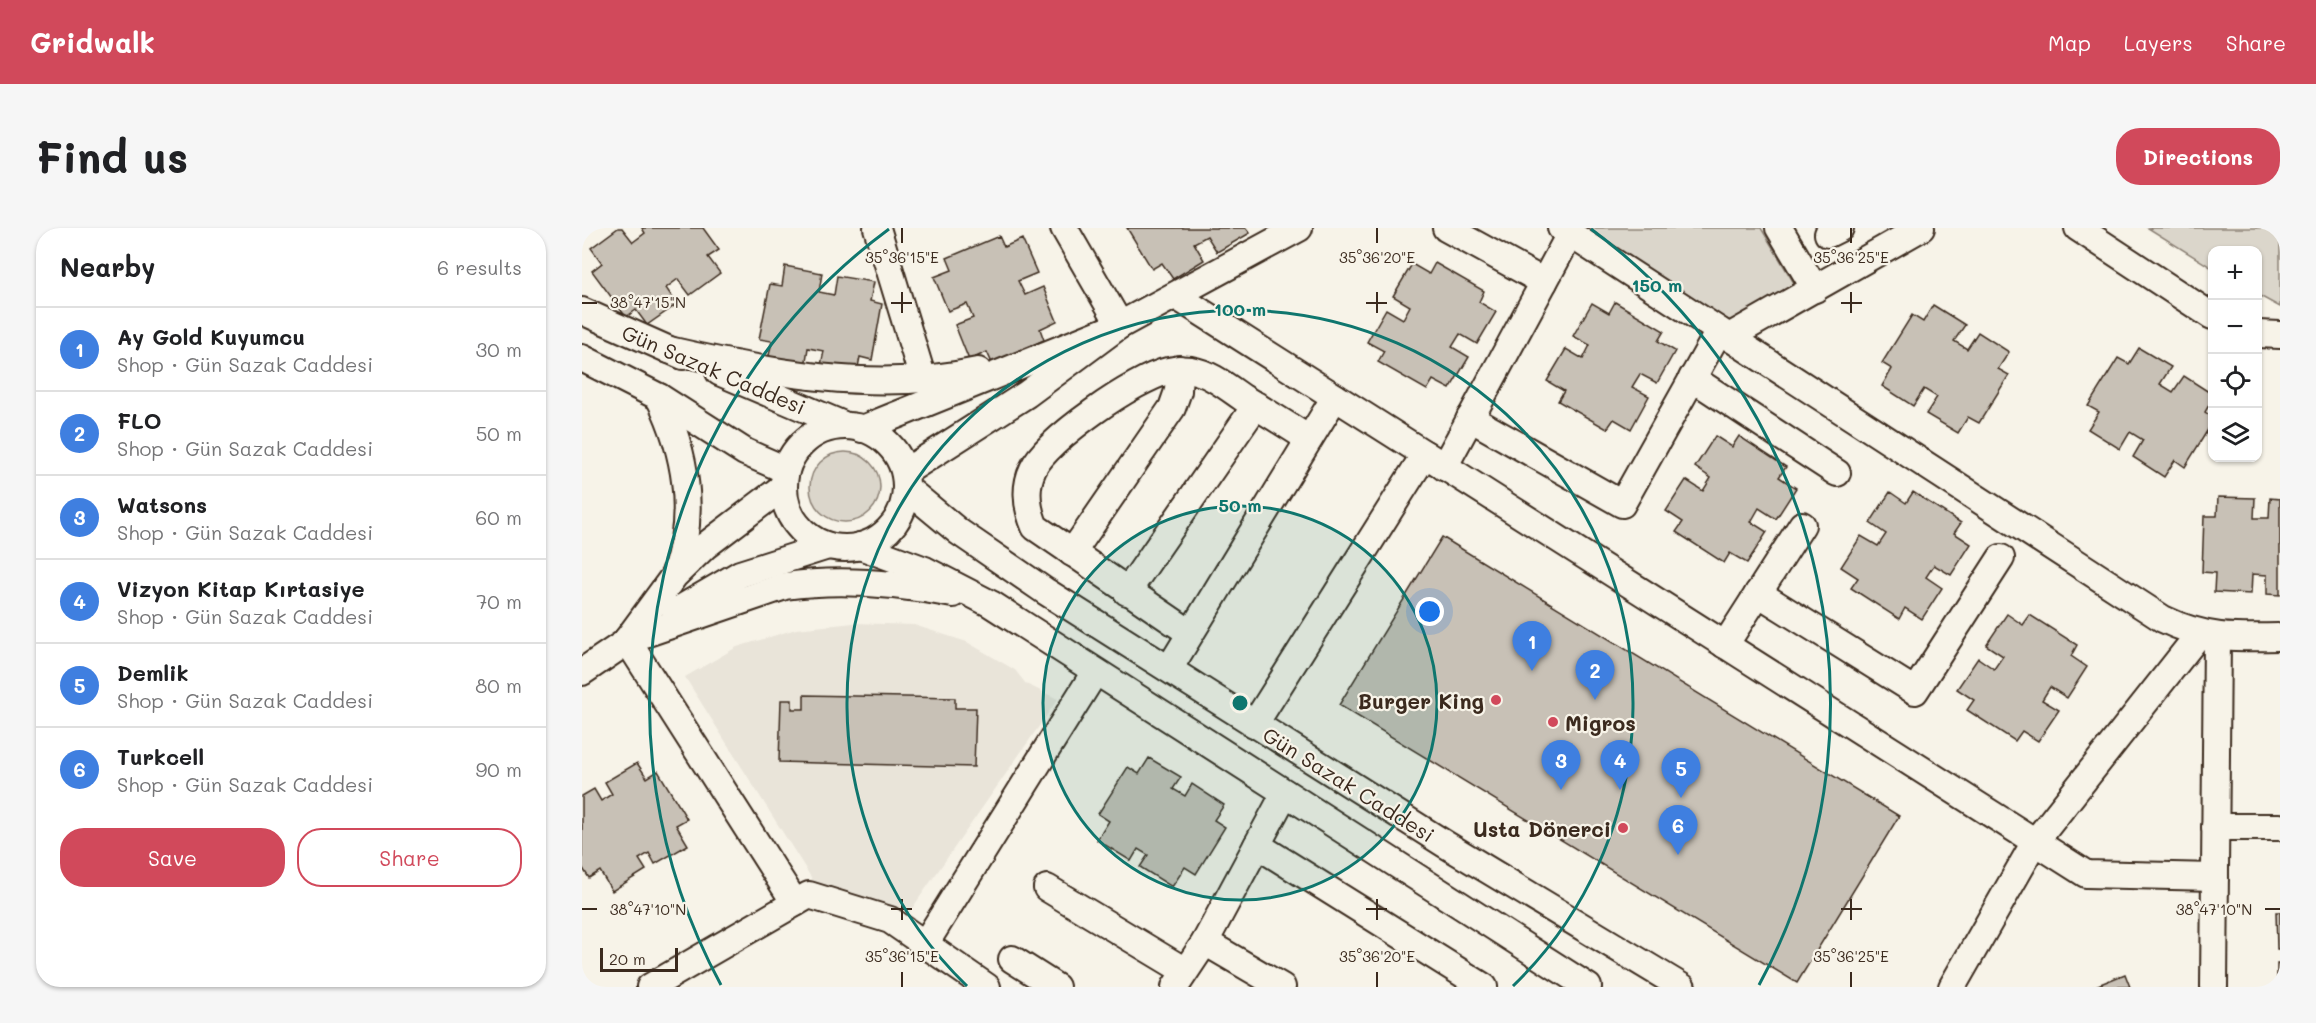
<!DOCTYPE html>
<html lang="en">
<head>
<meta charset="utf-8">
<style>
	body { margin:0; font-family:Mali,sans-serif; background:#f6f6f6; color:#202124 }
	.controls { position:absolute; right:18px; top:18px; display:grid; overflow:hidden; border-radius:12px; box-shadow:0 2px 4px #0004 }
	.controls button { width:54px; height:54px; display:grid; place-items:center; padding:0; border:0; border-bottom:2px solid #e0e0e0; background:#fff; color:#202124; font:30px sans-serif }
	.scale { position:absolute; left:18px; bottom:15px; width:78px; box-sizing:border-box; padding-left:6px; border:3px solid #3b2a1e; border-top:0; font-size:16px; line-height:21px; white-space:nowrap; color:#3b2a1e; -webkit-text-stroke:4px #f7f3e8; paint-order:stroke }
	.you { position:absolute; left:848px; top:384px; width:21px; height:21px; margin:-15px; border:4px solid #fff; border-radius:50%; background:#1a73e8; box-shadow:0 0 0 9px #1a73e833 }
	.badge { display:grid; place-items:center; width:39px; height:39px; border-radius:50%; background:#d1495b; color:#fff; font-size:20px; font-weight:700 }
	.pin { position:absolute; translate:-50% -50px; filter:drop-shadow(0 2px 3px #0008) }
	.pin::after { content:''; position:absolute; top:32px; width:21px; height:18px; background:inherit; clip-path:polygon(0 0,100% 0,50% 100%) }
	.list { margin:0; padding:0; list-style:none }
	h2 { display:flex; justify-content:space-between; align-items:center; height:78px; margin:0; padding:0 24px; font-size:26px }
	h2 small { font-size:20px; font-weight:400; color:#757577 }
	.list li { display:grid; grid-template-columns:39px 1fr auto; gap:18px; align-items:center; box-sizing:border-box; height:84px; padding:0 24px; border-top:2px solid #e0e0e0 }
	.list b { display:block; font-size:22px; white-space:nowrap }
	.list p { margin:0; font-size:20px; white-space:nowrap; color:#757577 }
	.list em { font-size:20px; font-style:normal; color:#757577 }
	.actions { display:flex; gap:12px; padding:18px 24px }
	.actions a { flex:1; padding:14px 0; border:2px solid #d1495b; border-radius:24px; text-align:center; font-size:21px; color:#d1495b }
	.actions .main { background:#d1495b; color:#fff }
	.icon { flex:none; width:33px; height:33px; fill:none; stroke:currentColor; stroke-width:2; stroke-linecap:round; stroke-linejoin:round }
	.map { position:relative; flex:none; width:1698px; height:759px; overflow:hidden; border-radius:24px }
	header { display:flex; align-items:center; gap:36px; box-sizing:border-box; height:84px; padding:0 30px; background:#d1495b; color:#fff }
	header strong { font-size:28px }
	nav { display:flex; gap:33px; margin-inline-start:auto; font-size:21px }
	.intro { display:flex; align-items:center; justify-content:space-between; box-sizing:border-box; height:144px; padding:0 36px }
	h1 { margin:0; font-size:42px }
	.button { padding:15px 27px; border-radius:24px; background:#d1495b; color:#fff; font-size:21px; font-weight:700 }
	main { display:flex; gap:36px; padding:0 36px }
	aside { flex:1; background:#fff; border-radius:24px; box-shadow:0 2px 4px #0004 }
	.map>svg:first-child { display:block }
</style>
</head>
<body>
<header>
<strong>Gridwalk</strong>
<nav><a>Map</a><a>Layers</a><a>Share</a></nav>
</header>
<div class="intro"><h1>Find us</h1><a class="button">Directions</a></div>
<main>
<aside>
<h2>Nearby<small>6 results</small></h2>
<ul class="list">
<li><span class="badge" style="background:#3f7fe0">1</span><div><b>Ay Gold Kuyumcu</b><p>Shop · Gün Sazak Caddesi</p></div><em>30 m</em></li>
<li><span class="badge" style="background:#3f7fe0">2</span><div><b>FLO</b><p>Shop · Gün Sazak Caddesi</p></div><em>50 m</em></li>
<li><span class="badge" style="background:#3f7fe0">3</span><div><b>Watsons</b><p>Shop · Gün Sazak Caddesi</p></div><em>60 m</em></li>
<li><span class="badge" style="background:#3f7fe0">4</span><div><b>Vizyon Kitap Kırtasiye</b><p>Shop · Gün Sazak Caddesi</p></div><em>70 m</em></li>
<li><span class="badge" style="background:#3f7fe0">5</span><div><b>Demlik</b><p>Shop · Gün Sazak Caddesi</p></div><em>80 m</em></li>
<li><span class="badge" style="background:#3f7fe0">6</span><div><b>Turkcell</b><p>Shop · Gün Sazak Caddesi</p></div><em>90 m</em></li>
</ul>
<div class="actions"><a class="main">Save</a><a>Share</a></div>
</aside>
<div class="map">
<svg width="1698" height="759" viewBox="0 0 1698 759">
	<rect width="100%" height="100%" fill="#f7f3e8"/>
	<filter id="ink" filterUnits="userSpaceOnUse"><feTurbulence type="fractalNoise" baseFrequency=".0167" numOctaves="2"/><feDisplacementMap in="SourceGraphic" scale="12" xChannelSelector="R" yChannelSelector="G"/><feConvolveMatrix kernelMatrix="1 2 1 2 8 2 1 2 1" color-interpolation-filters="sRGB"/></filter>
	<g filter="url(#ink)">
		<!-- built -->
		<polygon fill="#e9e4d9" points="272,395 332,397 385,414 433,442 444,456 476,471 324,689 232,654 103,449 155,419 214,401"/>
		<!-- green -->
		<g fill="#dbd6cb" stroke="#8b8074" stroke-width="1.5">
			<polygon points="1003,0 1179,0 1215,60 1153,98"/>
			<polygon points="1566,0 1698,0 1698,79 1676,67 1676,22 1630,22 1630,40"/>
			<circle cx="263" cy="259" r="35"/>
		</g>
		<!-- building -->
		<g fill="#c8c1b6" stroke="#3b2a1e" stroke-width="1.5">
			<polygon points="36,0 40,0 51,14 63,5 60,0 121,0 137,22 126,29 138,45 108,67 96,51 84,60 95,76 65,97 54,82 44,89 10,43 20,35 9,20"/>
			<polygon points="545,0 664,0 668,5 635,24 625,8 612,15 622,32 591,51 580,35 570,41"/>
			<polygon points="417,8 422,19 440,11 455,45 436,53 443,67 461,59 475,93 458,101 462,112 410,135 405,124 387,132 373,97 391,90 385,76 366,83 352,49 370,42 365,30"/>
			<polygon points="853,35 902,63 897,74 914,84 895,116 878,106 870,119 887,129 868,161 851,152 845,162 796,134 802,123 785,114 804,81 821,91 828,78 811,68 830,36 847,46"/>
			<polygon points="203,38 240,45 237,64 252,67 255,48 292,54 288,73 300,76 290,132 278,129 274,149 238,142 242,123 226,120 223,139 186,132 190,113 177,111 188,56 200,58"/>
			<polygon points="1033,74 1082,103 1076,113 1093,123 1075,155 1058,146 1050,159 1067,168 1049,201 1032,191 1025,201 976,173 982,163 965,153 984,121 1001,131 1008,117 991,108 1010,75 1027,85"/>
			<polygon points="1351,77 1383,97 1372,113 1385,121 1396,104 1427,124 1416,141 1427,147 1397,195 1386,189 1376,205 1344,186 1355,169 1342,161 1331,178 1300,158 1310,141 1300,135 1330,87 1341,94"/>
			<polygon points="1557,120 1589,139 1578,156 1591,164 1602,148 1630,166 1630,172 1623,184 1630,189 1630,195 1603,239 1593,232 1582,249 1551,229 1561,212 1548,204 1538,221 1506,201 1517,184 1506,178 1536,130 1547,136"/>
			<polygon points="1133,208 1150,219 1157,208 1204,239 1197,249 1214,260 1194,291 1177,280 1169,294 1185,304 1165,335 1148,325 1142,335 1094,304 1101,294 1084,283 1104,252 1121,263 1129,250 1113,239"/>
			<polygon points="1308,264 1324,275 1331,264 1379,295 1372,305 1389,316 1369,347 1352,337 1344,349 1360,360 1340,391 1323,380 1317,391 1269,360 1276,350 1259,339 1279,308 1296,318 1304,306 1288,295"/>
			<polygon points="1636,269 1673,270 1672,290 1687,290 1688,270 1698,271 1698,367 1685,366 1685,347 1670,346 1669,366 1632,364 1633,345 1620,344 1622,288 1635,288"/>
			<polygon points="860,309 1317,588 1215,755 757,477"/>
			<polygon points="1425,386 1441,397 1448,387 1495,417 1489,428 1505,439 1485,470 1468,459 1460,472 1477,482 1456,513 1440,503 1433,513 1385,482 1392,472 1375,461 1396,430 1412,441 1421,428 1404,417"/>
			<polygon points="222,467 373,470 373,480 394,480 392,539 197,534 199,472 210,472 210,481 222,481"/>
			<polygon points="567,530 599,549 591,561 603,568 610,556 642,577 632,592 643,599 614,646 603,639 590,659 558,639 566,627 556,621 549,633 515,612 527,593 516,586 546,539 557,546"/>
			<polygon points="55,535 65,550 76,543 105,591 94,597 106,617 73,636 67,625 57,631 64,642 30,663 18,643 7,650 0,639 0,568 12,561 19,573 30,566 23,554"/>
			<polygon points="1694,684 1698,684 1698,721 1695,721"/>
			<rect x="1695" y="736" width="3" height="23"/>
			<polygon points="1543,746 1548,759 1511,759"/>
		</g>
		<g fill="none" stroke-linecap="round" stroke-linejoin="round">
			<!-- minor casing -->
			<g stroke="#3b2a1e" stroke-width="30">
				<g id="minor">
					<polyline points="295,0 341,151"/>
					<polyline points="864,0 962,54"/>
					<path d="M979 0 1581 391C1622 411 1654 410 1698 409"/>
					<polyline points="1197,0 1233,61"/>
					<polyline points="1496,0 1630,88"/>
					<polyline points="1246,6 1258,0"/>
					<polyline points="594,68 1504,646 1633,649"/>
					<polyline points="0,83 101,128"/>
					<polyline points="1676,106 1698,107"/>
					<polyline points="1147,109 1339,0"/>
					<path d="M87 122C186 145 295 165 396 143"/>
					<polyline points="0,130 77,169 163,224 204,242"/>
					<polyline points="137,144 264,198"/>
					<polyline points="1110,150 1255,245"/>
					<path d="M77 169C104 224 115 287 93 345"/>
					<polyline points="888,190 1040,276 1137,103"/>
					<circle cx="263" cy="259" r="61"/>
					<polyline points="280,201 538,97 717,0"/>
					<polyline points="862,239 988,6"/>
					<polyline points="323,244 445,166 538,97 482,0"/>
					<polyline points="324,260 377,304 463,363 863,616 1100,759"/>
					<polyline points="278,318 343,342 409,376 1006,759"/>
					<polyline points="490,325 590,180 596,163 597,141"/>
					<polyline points="545,364 674,177"/>
					<polyline points="1176,365 1333,463 1419,330"/>
					<polyline points="93,384 158,346 246,318"/>
					<path d="M608 405 453 299C445 280 442 260 451 241 464 212 554 150 586 143 594 141 601 141 609 142 628 145 645 159 661 170 683 183 705 197 727 211"/>
					<path d="M45 412 203 358C260 350 315 355 371 366"/>
					<polyline points="45,412 213,675"/>
					<polyline points="45,412 92,348 123,318 202,258"/>
					<polyline points="1143,417 1220,297"/>
					<polyline points="587,441 753,169"/>
					<polyline points="0,444 59,404"/>
					<polyline points="672,497 843,226"/>
					<polyline points="1633,599 1698,599"/>
					<polyline points="675,617 902,759"/>
					<polyline points="465,660 603,743"/>
					<polyline points="623,714 703,565"/>
					<polyline points="343,716 513,444"/>
					<polyline points="430,731 474,759"/>
					<polyline points="68,759 227,667 308,692 405,759"/>
					<polyline points="593,759 623,714 700,759"/>
					<polyline points="1370,759 1453,614 1618,405"/>
					<polyline points="1632,759 1635,409"/>
				</g>
			</g>
			<!-- minor -->
			<use href="#minor" stroke="#f7f3e8" stroke-width="26"/>
		</g>
	</g>
	<!-- ticks -->
	<path fill="none" stroke="#3b2a1e" stroke-width="2" d="M320 0V15M795 0V15M1269 0V15M320 64V85M795 64V85M1269 64V85M0 75H15M309 75H330M784 75H805M1259 75H1280M320 671V692M795 671V692M1269 671V692M0 681H15M309 681H330M784 681H805M1259 681H1280M1683 681H1698M320 744V759M795 744V759M1269 744V759"/>
	<!-- distance rings -->
	<circle cx="658" cy="475" r="197" fill="#0f766e" fill-opacity=".12"/>
	<g fill="none" stroke="#0f766e" stroke-width="3">
		<circle cx="658" cy="475" r="197"/>
		<path d="M385 758A393 393 0 1 1 931 758"/>
		<path d="M139 757A590 590 0 0 1 307 1M1009 1A590 590 0 0 1 1177 757"/>
	</g>
	<!-- markers -->
	<g fill="#d1495b" stroke="#f7f3e8" stroke-width="2">
		<circle cx="914" cy="472" r="6"/>
		<circle cx="971" cy="494" r="6"/>
		<circle cx="1041" cy="600" r="6"/>
	</g>
	<g text-anchor="middle" dominant-baseline="central" stroke-width="4.5" stroke-linejoin="round" paint-order="stroke">
		<!-- street labels -->
		<g font-size="21" fill="#3b2a1e" stroke="#f7f3e8">
			<text transform="translate(132 141) rotate(23)">Gün Sazak Caddesi</text>
			<text transform="translate(767 556) rotate(32)">Gün Sazak Caddesi</text>
		</g>
		<!-- poi labels -->
		<g font-size="21" font-weight="bold" fill="#3b2a1e" stroke="#f7f3e8" text-anchor="end">
			<text x="902" y="472">Burger King</text>
			<text x="983" y="494" text-anchor="start">Migros</text>
			<text x="1029" y="600">Usta Dönerci</text>
		</g>
	</g>
	<g font-size="15" text-anchor="middle" fill="#3b2a1e" stroke="#f7f3e8" stroke-width="4.5" stroke-linejoin="round" paint-order="stroke">
		<text x="320" y="35">35°36'15"E</text>
		<text x="795" y="35">35°36'20"E</text>
		<text x="1269" y="35">35°36'25"E</text>
		<text x="66" y="80">38°47'15"N</text>
		<text x="66" y="687">38°47'10"N</text>
		<text x="1632" y="687">38°47'10"N</text>
		<text x="320" y="734">35°36'15"E</text>
		<text x="795" y="734">35°36'20"E</text>
		<text x="1269" y="734">35°36'25"E</text>
	</g>
	<circle cx="658" cy="475" r="9" fill="#0f766e" stroke="#f7f3e8" stroke-width="3"/>
	<g font-size="18" text-anchor="middle" font-weight="bold" fill="#0f766e" stroke="#f7f3e8" stroke-width="4.5" stroke-linejoin="round" paint-order="stroke">
		<text x="1075" y="64">150 m</text>
		<text x="658" y="88">100 m</text>
		<text x="658" y="284">50 m</text>
	</g>
</svg>
<div class="controls">
<button>+</button>
<button>−</button>
<button><svg class="icon" aria-label="locate" viewBox="0 0 24 24"><circle cx="12" cy="12" r="6"/><path d="M12 2v4M12 18v4M2 12h4M18 12h4"/></svg></button>
<button><svg class="icon" aria-label="layers" viewBox="0 0 24 24"><path d="M12 4l9 5-9 5-9-5zM3 14l9 5 9-5"/></svg></button>
</div>
<div class="scale">20 m</div>
<div class="you"></div>
<div class="pin badge" style="left:950px;top:443px;background:#3f7fe0">1</div>
<div class="pin badge" style="left:1013px;top:472px;background:#3f7fe0">2</div>
<div class="pin badge" style="left:979px;top:562px;background:#3f7fe0">3</div>
<div class="pin badge" style="left:1038px;top:562px;background:#3f7fe0">4</div>
<div class="pin badge" style="left:1099px;top:570px;background:#3f7fe0">5</div>
<div class="pin badge" style="left:1096px;top:627px;background:#3f7fe0">6</div>
</div>
</main>
</body>
</html>
